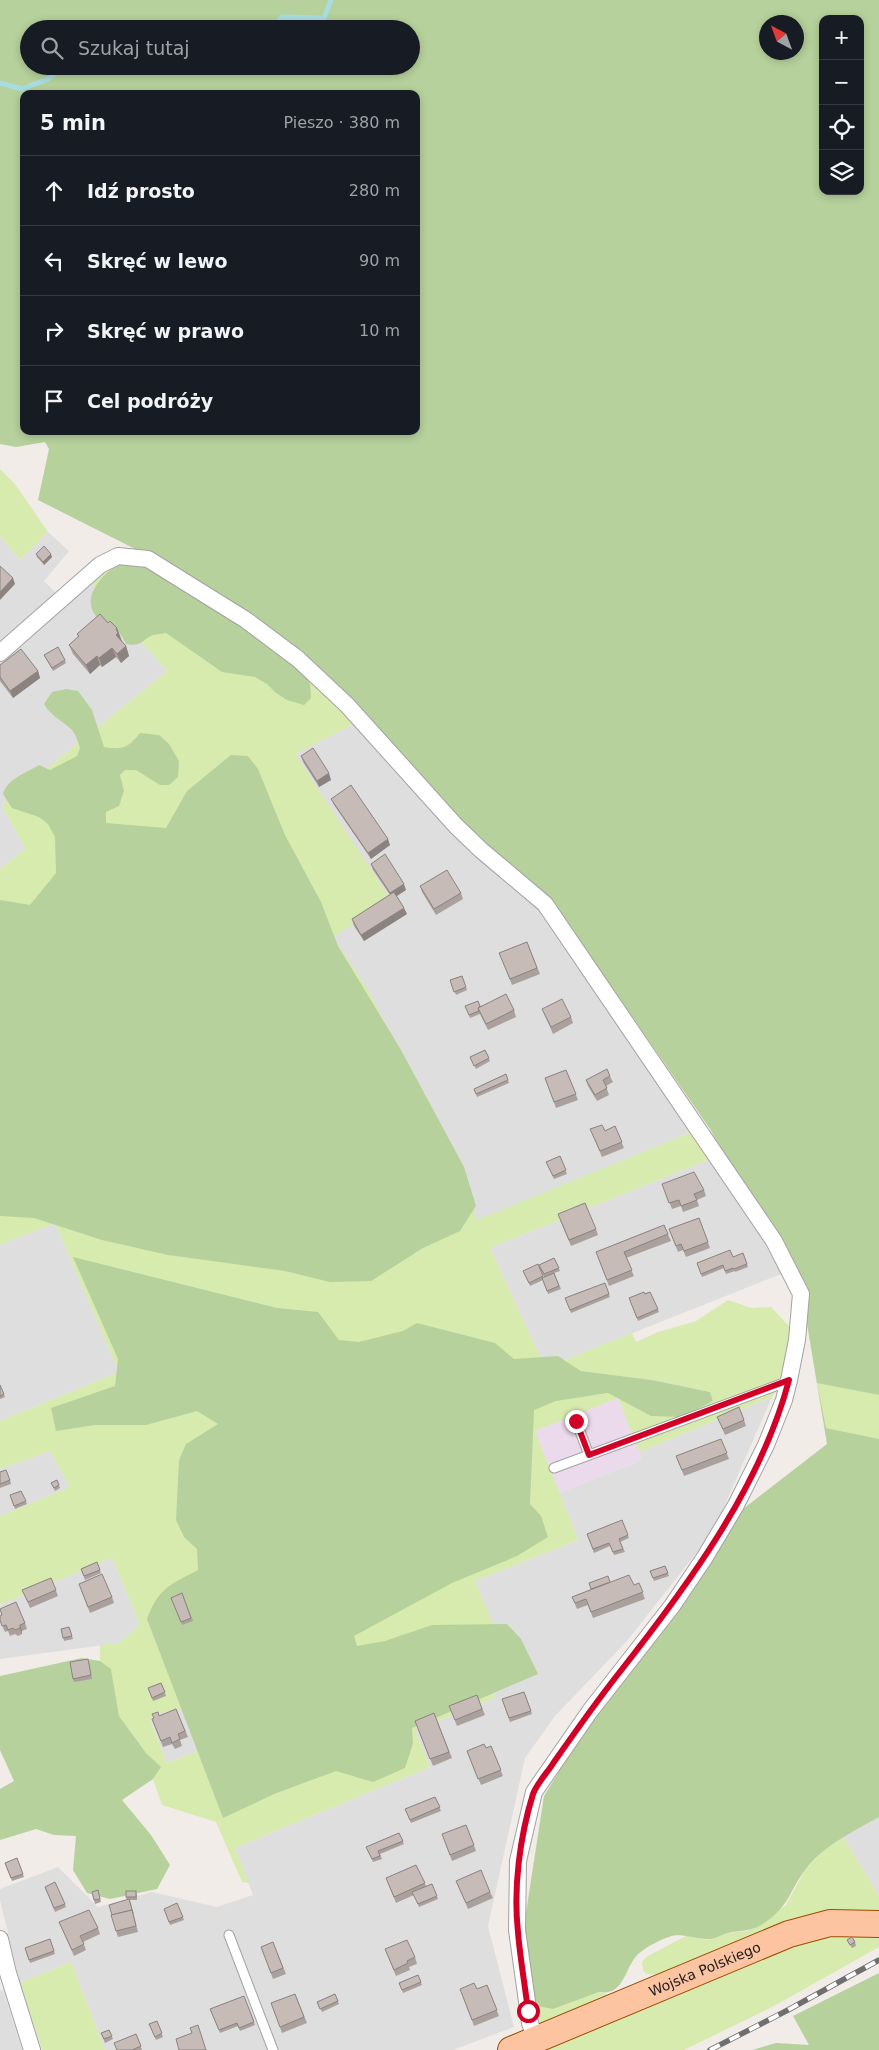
<!DOCTYPE html>
<html lang="pl">
<head>
<meta charset="utf-8">
<style>
	body { margin:0; font-family:"DejaVu Sans",sans-serif; background:#242831; color:#f1f3f6 }
	.controls { position:absolute; right:15px; top:15px; display:grid; overflow:hidden; border-radius:10px; box-shadow:0 2px 8px #0003 }
	.controls button { width:45px; height:45px; display:grid; place-items:center; padding:0; border:0; border-bottom:1px solid #363941; background:#171b24; color:#f1f3f6; font:25px sans-serif }
	.compass { position:absolute; left:759px; top:15px; width:45px; height:45px; border-radius:50%; background:#171b24; box-shadow:0 2px 8px #0003; rotate:319deg }
	.stop { position:absolute; width:15px; height:15px; margin:-11px; border:4px solid #d20027; border-radius:50%; background:#fff }
	.stop.end { background:#d20027; border-color:#fff; box-shadow:0 1px 5px #0008 }
	.list { margin:0; padding:0; list-style:none }
	h2 { display:flex; justify-content:space-between; align-items:center; height:65px; margin:0; padding:0 20px; font-size:21px }
	h2 small { font-size:16px; font-weight:400; color:#9ea1a6 }
	.list li { display:grid; grid-template-columns:32px 1fr auto; gap:15px; align-items:center; box-sizing:border-box; height:70px; padding:0 20px; border-top:1px solid #363941 }
	.list b { display:block; font-size:19px; white-space:nowrap }
	.list em { font-size:16px; font-style:normal; color:#9ea1a6 }
	.icon { flex:none; width:28px; height:28px; fill:none; stroke:currentColor; stroke-width:2; stroke-linecap:round; stroke-linejoin:round }
	.map { position:relative; flex:none; width:879px; height:2050px; overflow:hidden }
	.search { position:absolute; background:#171b24; box-shadow:0 2px 8px #0003; left:20px; top:20px; width:400px; height:55px; display:flex; align-items:center; gap:12px; box-sizing:border-box; padding:0 18px; border-radius:28px; color:#9ea1a6; font-size:19px }
	.panel { position:absolute; background:#171b24; box-shadow:0 2px 8px #0003; left:20px; top:90px; width:400px; height:345px; border-radius:10px }
	.map>svg:first-child { display:block }
</style>
</head>
<body>
<div class="map">
<svg width="879" height="2050" viewBox="0 0 879 2050">
	<rect width="100%" height="100%" fill="#f1ece8"/>
	<!-- residential -->
	<g fill="#dfdede">
		<polygon points="48,532 69,551 44,581 56,593 89,580 167,671 2,805 25,849 0,869 0,536 20,560"/>
		<polygon points="356,723 464,846 505,879 542,912 692,1132 477,1221 433,1116 332,937 390,900 294,754"/>
		<polygon points="710,1159 786,1272 545,1368 490,1248"/>
		<polygon points="55,1223 119,1372 0,1421 0,1245"/>
		<polygon points="772,1397 713,1532 626,1642 555,1716 525,1758 488,1926 514,2027 453,2050 105,2050 71,1962 20,1983 0,1900 0,1889 58,1867 98,1907 152,1892 217,1907 253,1895 235,1848 430,1767 415,1730 495,1698 474,1643 496,1634 475,1581 578,1540 559,1493 642,1460 639,1452"/>
		<polygon points="50,1451 71,1487 0,1516 0,1469"/>
		<polygon points="112,1558 140,1625 119,1643 0,1659 0,1605"/>
		<polygon points="167,1671 198,1751 167,1763 136,1683"/>
		<polygon points="879,1817 879,1896 843,1837"/>
		<polygon points="3,1989 22,2050 0,2050 0,1991"/>
	</g>
	<!-- industrial -->
	<polygon fill="#ebdaeb" points="618,1398 642,1460 559,1493 535,1431"/>
	<!-- grass -->
	<g fill="#d8ebae" fill-rule="evenodd">
		<polygon points="0,469 15,484 48,532 20,560 0,536"/>
		<path d="M135 560 217 606 311 677 356 723 295 754 391 900 333 937 369 992 433 1116 477 1220 692 1132 710 1159 490 1248 560 1400 609 1393 651 1416 713 1401 710 1392 652 1380 581 1371 565 1360 632 1333 636 1342 658 1332 696 1321 728 1300 751 1308 771 1307 789 1326 791 1344 786 1376 772 1397 639 1452 618 1398 535 1431 578 1540 475 1581 497 1634 474 1643 495 1698 415 1730 430 1767 235 1848 249 1883 242 1882 216 1822 162 1805 153 1779 160 1767 146 1753 119 1716 111 1670 100 1661V1645L119 1643 140 1625 112 1558 0 1605V1516L70 1487 50 1451 0 1469V1421L119 1372 55 1223 0 1245V869L25 849 2 805 167 671 89 580 110 564ZM182 1710 198 1751 167 1763 150 1720 165 1711Z"/>
		<polygon points="817,1382 879,1395 879,1439 825,1428"/>
		<polygon points="843,1837 879,1896 879,1911 858,1910 804,1916 659,1975 646,1974 643,1970 642,1962 646,1957 686,1936 708,1940 729,1933 747,1931 759,1926 786,1905 805,1870 822,1852"/>
		<polygon points="839,1935 879,1937 879,1947 774,2006 684,2050 545,2050 771,1954 803,1943"/>
		<polygon points="71,1962 105,2050 42,2050 20,1983"/>
		<polygon points="599,1992 607,1994 601,2002 541,2025 536,2006 553,2009"/>
	</g>
	<!-- forest -->
	<g fill="#b6d19c" fill-rule="evenodd">
		<path d="M0 0H879V1395L817 1383 826 1428 879 1439V1817C853 1832 824 1845 805 1870 788 1893 789 1908 761 1925 750 1932 739 1930 728 1933 721 1935 713 1940 706 1939 681 1937 680 1930 655 1943 647 1947 639 1952 634 1959 624 1973 622 1996 599 1992L553 2009 536 2006 523 1932 544 1796 593 1716 743 1509 827 1444 802 1294 710 1129 555 905 473 838 358 707 145 554 38 500 49 449 45 442 16 447 0 444ZM823 19H860V191H823ZM766 22H796V52H766ZM29 29H411V66H29ZM24 94H416V431H24Z"/>
		<path d="M124 561 145 566 169 582 204 599 238 621 262 643 280 652 304 673 310 684 311 698 304 705 287 700 276 693 267 684 255 677 222 672 166 633C162 634 157 634 153 635 141 640 142 647 126 644 123 637 116 627 109 623 105 620 99 620 96 616 79 596 107 569 124 561Z"/>
		<path d="M66 689 78 691 92 710 104 747C123 750 128 748 140 733L159 735 169 744 179 761 178 777 169 785H160L136 770H125L120 775 124 791 119 806 106 812V823L166 828 187 791 231 755 248 756 258 769 285 835 321 902 338 946 401 1050 464 1167 476 1206 460 1231 423 1248 371 1281 330 1282 285 1271 168 1255 102 1240 34 1218 0 1216V900L30 905 56 873 55 837 48 824 39 817 12 808 3 794C7 779 26 773 39 765L50 770 77 756 80 748C78 742 76 734 71 729 61 720 51 716 44 704L52 692Z"/>
		<path d="M73 1257 277 1308 318 1312 339 1340 359 1342 403 1331 417 1323 495 1343 514 1359 558 1356 581 1371 652 1380 710 1392 713 1401 682 1417 651 1416 608 1393 556 1401 534 1410 530 1504 541 1516 548 1537 517 1556 452 1583 354 1636 357 1646 385 1641 432 1625 507 1624 521 1639 538 1674 412 1728 413 1743 405 1768 373 1782 336 1771 274 1794 223 1818 147 1619C159 1587 170 1585 198 1570L197 1549 184 1537 176 1520 179 1460 186 1444 218 1424 197 1411 146 1425H95L56 1431 51 1408 115 1386 118 1359Z"/>
		<polygon points="82,1658 100,1661 111,1669 119,1716 146,1753 161,1767 153,1779 122,1800 151,1835 170,1865 157,1889 110,1899 87,1893 73,1870 76,1836 54,1835 36,1829 0,1840 0,1789 14,1781 0,1750 0,1676"/>
		<polygon points="879,1973 879,2050 752,2050 776,2043 809,2045 793,2016"/>
	</g>
	<g fill="none" stroke-linecap="round" stroke-linejoin="round">
		<!-- stream -->
		<g stroke="#a8dddf" stroke-width="5">
			<polyline points="271,29 282,17 324,18 331,0"/>
			<polyline points="0,83 22,89 48,79 63,66"/>
		</g>
		<!-- lane casing -->
		<g stroke="#a2a2a2" stroke-width="11">
			<g id="lane">
				<polyline points="576,1421 589,1455"/>
				<polyline points="554,1468 789,1381"/>
				<polyline points="229,1935 273,2050"/>
			</g>
		</g>
		<!-- street casing -->
		<g stroke="#a2a2a2" stroke-width="18">
			<g id="street">
				<polyline points="0,653 100,565 118,556 148,559 246,620 298,659 347,705 456,826 481,850 545,904 774,1241 801,1294 797,1340 789,1380 784,1400 766,1445 736,1505 705,1557 672,1606 590,1711 534,1792 518,1861 517,1930 530,2023 536,2040"/>
				<polyline points="0,1939 8,1973 32,2050"/>
			</g>
		</g>
		<!-- primary casing -->
		<g stroke="#9e4c00" stroke-width="28">
			<g id="primary">
				<path id="s1" d="M511 2050 789 1934 830 1923 879 1924"/>
			</g>
		</g>
		<!-- lane -->
		<use href="#lane" stroke="#fff" stroke-width="9"/>
		<!-- street -->
		<use href="#street" stroke="#fff" stroke-width="16"/>
		<!-- primary -->
		<use href="#primary" stroke="#fdc4a1" stroke-width="26"/>
		<!-- rail casing -->
		<g stroke="#6f6f6f" stroke-width="5.5">
			<polyline id="rail" points="710,2050 788,2010 879,1960"/>
		</g>
		<!-- rail -->
		<use href="#rail" stroke="#fff" stroke-width="4" stroke-dasharray="11" stroke-linecap="butt"/>
	</g>
	<!-- wall -->
	<g fill="#aaa19d">
		<polygon points="36,554 52,557 44,565 37,557"/>
		<polygon points="108,623 117,628 122,641 126,646 129,656 121,663 116,657 102,667 100,665 90,674 73,654 69,645 78,637 77,634"/>
		<polygon points="44,655 65,660 66,663 53,671"/>
		<polygon points="0,665 38,671 40,678 13,698 0,681"/>
		<polygon points="301,756 331,780 319,787 303,762"/>
		<polygon points="331,799 390,845 371,859 334,805"/>
		<polygon points="371,864 406,890 397,896 407,914 364,941 354,926 352,919 390,895 373,870"/>
		<polygon points="420,886 461,893 463,899 436,915 422,892"/>
		<polygon points="527,942 540,974 512,985 499,953"/>
		<polygon points="462,976 467,990 456,995 450,980"/>
		<polygon points="465,1006 480,1006 514,1010 516,1017 488,1030 480,1014 470,1018"/>
		<polygon points="542,1009 571,1017 573,1023 553,1034"/>
		<polygon points="485,1050 490,1061 476,1069 470,1057"/>
		<polygon points="566,1070 578,1100 556,1108 545,1078"/>
		<polygon points="506,1074 509,1083 477,1097 474,1089"/>
		<polygon points="610,1076 613,1082 606,1086 609,1095 597,1101 588,1086 586,1080"/>
		<polygon points="615,1126 624,1148 602,1157 593,1136"/>
		<polygon points="560,1156 567,1174 554,1179 546,1162"/>
		<polygon points="662,1184 704,1190 706,1196 697,1200 699,1206 683,1212 681,1206 672,1209"/>
		<polygon points="699,1218 710,1248 686,1257 683,1250 678,1252 669,1229"/>
		<polygon points="560,1220 596,1229 598,1235 571,1246"/>
		<polygon points="664,1225 671,1241 626,1258 634,1276 609,1286 596,1252"/>
		<polygon points="743,1253 748,1267 735,1272 735,1271 726,1274 724,1268 702,1277 697,1263 733,1257"/>
		<polygon points="554,1258 560,1271 554,1273 561,1289 548,1294 543,1280 530,1286 523,1271 544,1277 539,1265"/>
		<polygon points="605,1283 610,1297 571,1313 565,1298"/>
		<polygon points="650,1292 659,1312 638,1321 629,1298"/>
		<polygon points="0,1385 5,1397 0,1399"/>
		<polygon points="717,1417 744,1420 746,1426 725,1435"/>
		<polygon points="721,1439 729,1459 684,1476 676,1456"/>
		<polygon points="0,1472 10,1480 11,1484 0,1488"/>
		<polygon points="57,1480 60,1488 55,1491 51,1483"/>
		<polygon points="21,1491 27,1504 15,1509 10,1495"/>
		<polygon points="622,1520 629,1538 620,1542 625,1552 614,1555 610,1546 594,1553 587,1534"/>
		<polygon points="97,1562 101,1573 85,1580 81,1569"/>
		<polygon points="665,1566 669,1576 654,1581 650,1571"/>
		<polygon points="51,1578 58,1596 30,1608 22,1590"/>
		<polygon points="610,1582 634,1585 639,1583 645,1599 593,1618 588,1605 577,1609 572,1597"/>
		<polygon points="81,1590 112,1597 114,1603 90,1613"/>
		<polygon points="182,1593 193,1621 182,1625 171,1598"/>
		<polygon points="0,1621 25,1623 27,1629 22,1631 22,1634 18,1636 15,1634 10,1636 8,1631 5,1632"/>
		<polygon points="69,1627 73,1639 64,1641 61,1629"/>
		<polygon points="89,1662 92,1679 74,1682 73,1679"/>
		<polygon points="161,1683 166,1696 153,1701 148,1688"/>
		<polygon points="524,1692 532,1714 510,1722 502,1699"/>
		<polygon points="477,1695 485,1715 457,1726 449,1706"/>
		<polygon points="176,1709 188,1737 180,1740 182,1746 175,1749 172,1744 163,1747 152,1719"/>
		<polygon points="434,1713 452,1758 433,1766 415,1721"/>
		<polygon points="491,1746 503,1776 481,1785 467,1751 486,1748"/>
		<polygon points="435,1797 441,1811 411,1823 405,1809"/>
		<polygon points="466,1825 476,1851 452,1861 442,1834"/>
		<polygon points="399,1833 404,1844 380,1854 382,1859 373,1862 366,1847"/>
		<polygon points="17,1858 24,1877 12,1881 5,1863"/>
		<polygon points="416,1865 426,1886 432,1884 438,1899 419,1907 414,1895 396,1903 386,1878"/>
		<polygon points="456,1881 490,1892 493,1898 468,1909"/>
		<polygon points="45,1887 65,1904 66,1907 55,1912"/>
		<polygon points="98,1890 101,1902 95,1904 92,1892"/>
		<polygon points="137,1894 137,1900 130,1900 138,1932 118,1937 116,1931 127,1900 126,1897"/>
		<polygon points="177,1903 184,1920 170,1925 164,1909"/>
		<polygon points="59,1922 98,1928 100,1934 83,1942 86,1950 74,1956"/>
		<polygon points="50,1939 55,1954 30,1963 25,1948"/>
		<polygon points="847,1940 855,1942 856,1946 852,1948"/>
		<polygon points="273,1942 286,1974 273,1979 261,1947"/>
		<polygon points="385,1949 415,1957 417,1964 409,1967 410,1970 396,1976"/>
		<polygon points="418,1975 422,1985 403,1993 399,1983"/>
		<polygon points="487,1985 499,2016 474,2026 460,1989 477,1989"/>
		<polygon points="295,1994 307,2023 282,2033 271,2003"/>
		<polygon points="335,1994 339,2004 322,2012 317,2002"/>
		<polygon points="244,1996 255,2025 240,2031 238,2026 220,2033 210,2009"/>
		<polygon points="157,2021 163,2037 156,2040 149,2024"/>
		<polygon points="109,2030 113,2039 105,2043 101,2033"/>
		<polygon points="136,2034 142,2050 117,2050"/>
	</g>
	<!-- shaded-wall -->
	<g fill="#8b8380">
		<polygon points="51,554 52,557 44,565 43,562"/>
		<polygon points="13,578 15,584 0,600 0,592"/>
		<polygon points="117,628 122,642 116,635 116,629"/>
		<polygon points="126,646 129,656 121,663 117,654"/>
		<polygon points="112,648 116,657 102,667 99,658"/>
		<polygon points="97,656 100,665 90,674 86,665"/>
		<polygon points="38,671 40,678 13,698 10,691"/>
		<polygon points="329,773 331,780 319,787 317,781"/>
		<polygon points="388,839 390,845 371,859 368,853"/>
		<polygon points="404,884 406,890 392,899 390,893"/>
		<polygon points="404,908 407,914 364,941 361,935"/>
		<polygon points="20,1625 22,1631 22,1634 20,1628"/>
	</g>
	<!-- building -->
	<g fill="#c6bbb7" stroke="#8b8380">
		<polygon points="44,546 51,554 43,562 36,554"/>
		<polygon points="0,566 13,578 0,592"/>
		<polygon points="100,614 108,623 110,621 117,628 116,629 118,633 116,635 126,646 117,654 112,648 99,658 97,656 86,665 69,645 79,636 77,634"/>
		<polygon points="58,647 65,660 52,668 44,655"/>
		<polygon points="21,649 38,671 10,691 0,677 0,665"/>
		<polygon points="313,748 329,773 317,781 301,756"/>
		<polygon points="351,785 388,839 368,853 331,799"/>
		<polygon points="385,854 404,884 390,893 371,864"/>
		<polygon points="447,870 461,893 434,909 420,886"/>
		<polygon points="394,892 404,908 361,935 352,919"/>
		<polygon points="527,942 537,968 510,979 499,953"/>
		<polygon points="462,976 466,987 454,992 450,980"/>
		<polygon points="506,994 514,1010 486,1024 478,1008"/>
		<polygon points="562,999 571,1017 551,1027 542,1009"/>
		<polygon points="478,1001 480,1006 478,1008 479,1011 469,1015 465,1006"/>
		<polygon points="485,1050 489,1058 474,1066 470,1057"/>
		<polygon points="607,1069 610,1076 603,1080 607,1088 595,1095 586,1080"/>
		<polygon points="566,1070 576,1094 554,1102 545,1078"/>
		<polygon points="506,1074 508,1080 476,1094 474,1089"/>
		<polygon points="602,1125 605,1131 615,1126 622,1142 600,1151 590,1129"/>
		<polygon points="560,1156 566,1170 553,1176 546,1162"/>
		<polygon points="694,1172 704,1190 694,1194 697,1200 681,1206 679,1200 669,1203 662,1184"/>
		<polygon points="585,1203 596,1229 569,1240 558,1214"/>
		<polygon points="699,1218 708,1242 684,1251 681,1244 676,1246 669,1229"/>
		<polygon points="664,1225 668,1234 624,1252 632,1270 607,1280 596,1252"/>
		<polygon points="730,1250 733,1257 743,1253 747,1264 734,1269 733,1268 725,1271 723,1265 701,1274 697,1263"/>
		<polygon points="554,1258 559,1268 544,1274 539,1265"/>
		<polygon points="538,1264 543,1276 529,1283 523,1271"/>
		<polygon points="554,1273 559,1286 547,1291 542,1278"/>
		<polygon points="605,1283 609,1294 570,1310 565,1298"/>
		<polygon points="644,1292 645,1294 650,1292 658,1309 637,1318 629,1298"/>
		<polygon points="0,1385 4,1394 0,1396"/>
		<polygon points="739,1407 744,1420 723,1429 717,1417"/>
		<polygon points="721,1439 727,1453 682,1470 676,1456"/>
		<polygon points="6,1470 10,1480 0,1484 0,1472"/>
		<polygon points="57,1480 59,1485 54,1488 51,1483"/>
		<polygon points="21,1491 26,1501 14,1506 10,1495"/>
		<polygon points="622,1520 628,1535 619,1539 623,1549 613,1552 609,1543 593,1549 587,1534"/>
		<polygon points="97,1562 100,1570 84,1576 81,1569"/>
		<polygon points="665,1566 668,1573 653,1578 650,1571"/>
		<polygon points="102,1574 112,1597 88,1607 79,1584"/>
		<polygon points="629,1575 634,1585 639,1583 643,1592 591,1612 586,1599 575,1603 572,1597"/>
		<polygon points="608,1576 610,1582 591,1589 589,1583"/>
		<polygon points="51,1578 56,1590 28,1602 22,1590"/>
		<polygon points="182,1593 191,1618 181,1622 171,1598"/>
		<polygon points="16,1602 25,1623 20,1625 20,1628 15,1630 13,1628 8,1630 6,1625 2,1626 0,1620 0,1616 2,1615 0,1609"/>
		<polygon points="69,1627 72,1636 63,1638 61,1629"/>
		<polygon points="88,1659 91,1675 73,1679 70,1662"/>
		<polygon points="161,1683 165,1692 152,1698 148,1688"/>
		<polygon points="524,1692 531,1711 509,1718 502,1699"/>
		<polygon points="477,1695 482,1709 455,1720 449,1706"/>
		<polygon points="176,1709 185,1731 178,1734 180,1739 172,1743 170,1737 161,1741 152,1719 154,1718 152,1714 158,1712 159,1716"/>
		<polygon points="434,1713 449,1752 430,1759 415,1721"/>
		<polygon points="484,1744 486,1748 491,1746 501,1770 478,1779 467,1751"/>
		<polygon points="435,1797 440,1807 410,1820 405,1809"/>
		<polygon points="466,1825 474,1845 450,1855 442,1834"/>
		<polygon points="399,1833 403,1841 378,1851 380,1856 372,1859 366,1847"/>
		<polygon points="17,1858 23,1874 11,1878 5,1863"/>
		<polygon points="416,1865 425,1883 394,1897 386,1878"/>
		<polygon points="481,1870 490,1892 466,1903 456,1881"/>
		<polygon points="55,1882 65,1904 54,1908 45,1887"/>
		<polygon points="432,1884 437,1896 418,1904 412,1892"/>
		<polygon points="98,1890 100,1899 94,1900 92,1892"/>
		<rect x="126" y="1891" width="10" height="6"/>
		<polygon points="129,1899 133,1913 132,1910 112,1915 109,1905"/>
		<polygon points="177,1903 183,1917 169,1922 164,1909"/>
		<polygon points="89,1910 98,1928 80,1936 84,1944 72,1950 59,1922"/>
		<polygon points="132,1910 136,1926 116,1931 111,1915"/>
		<polygon points="852,1937 855,1942 850,1945 847,1940"/>
		<polygon points="50,1939 54,1951 29,1960 25,1948"/>
		<polygon points="407,1940 415,1957 407,1961 408,1963 394,1970 385,1949"/>
		<polygon points="273,1942 283,1968 271,1973 261,1947"/>
		<polygon points="418,1975 421,1982 402,1990 399,1983"/>
		<polygon points="474,1983 477,1989 487,1985 497,2010 472,2020 460,1989"/>
		<polygon points="295,1994 304,2017 280,2027 271,2003"/>
		<polygon points="335,1994 338,2001 320,2009 317,2002"/>
		<polygon points="244,1996 254,2022 239,2028 237,2023 219,2030 210,2009"/>
		<polygon points="157,2021 162,2033 155,2037 149,2024"/>
		<polygon points="198,2025 206,2050 179,2050 176,2039 192,2033 190,2028"/>
		<polygon points="109,2030 112,2036 104,2039 101,2033"/>
		<polygon points="136,2034 141,2046 132,2050 117,2050 114,2043"/>
	</g>
	<g fill="none" stroke-linecap="round" stroke-linejoin="round">
		<!-- route -->
		<path stroke="#d20027" stroke-width="6" d="M528 2011C525 1985 520 1958 518 1932 513 1888 520 1836 533 1794 537 1783 548 1772 554 1762 575 1732 596 1702 619 1673 686 1588 761 1487 789 1380L589 1455 576 1421"/>
	</g>
	<g text-anchor="middle" dominant-baseline="central" stroke-width="4" stroke-linejoin="round" paint-order="stroke">
		<!-- street labels -->
		<g font-size="14" fill="#212121" stroke="#fff">
			<text stroke="none"><textPath href="#s1" startOffset="210">Wojska Polskiego</textPath></text>
		</g>
	</g>
</svg>
<div class="controls">
<button>+</button>
<button>−</button>
<button><svg class="icon" aria-label="locate" viewBox="0 0 24 24"><circle cx="12" cy="12" r="6"/><path d="M12 2v4M12 18v4M2 12h4M18 12h4"/></svg></button>
<button><svg class="icon" aria-label="layers" viewBox="0 0 24 24"><path d="M12 4l9 5-9 5-9-5zM3 14l9 5 9-5"/></svg></button>
</div>
<svg class="compass" viewBox="-18 -18 36 36"><path d="M0-13l5 13h-10z" fill="#e53935"/><path d="M0 13l5-13h-10z" fill="#9ea1a6"/></svg>
<div class="stop" style="left:528px;top:2011px"></div>
<div class="stop end" style="left:576px;top:1421px"></div>
<div class="search"><svg class="icon" aria-label="search" viewBox="0 0 24 24"><circle cx="10" cy="10" r="6"/><path d="M15 15l6 6"/></svg>Szukaj tutaj</div>
<section class="panel">
<h2>5 min<small>Pieszo · 380 m</small></h2>
<ul class="list">
<li><svg class="icon" aria-label="ahead" viewBox="0 0 24 24"><path d="M12 20V5M6 11l6-6 6 6"/></svg><div><b>Idź prosto</b></div><em>280 m</em></li>
<li><svg class="icon" aria-label="left" viewBox="0 0 24 24"><path d="M17 20v-9H6M10 6l-5 5 5 5"/></svg><div><b>Skręć w lewo</b></div><em>90 m</em></li>
<li><svg class="icon" aria-label="right" viewBox="0 0 24 24"><path d="M7 20v-9h11M14 6l5 5-5 5"/></svg><div><b>Skręć w prawo</b></div><em>10 m</em></li>
<li><svg class="icon" aria-label="arrive" viewBox="0 0 24 24"><path d="M6 21V4h12l-3 4 3 4H6"/></svg><div><b>Cel podróży</b></div></li>
</ul>
</section>
</div>
</body>
</html>
